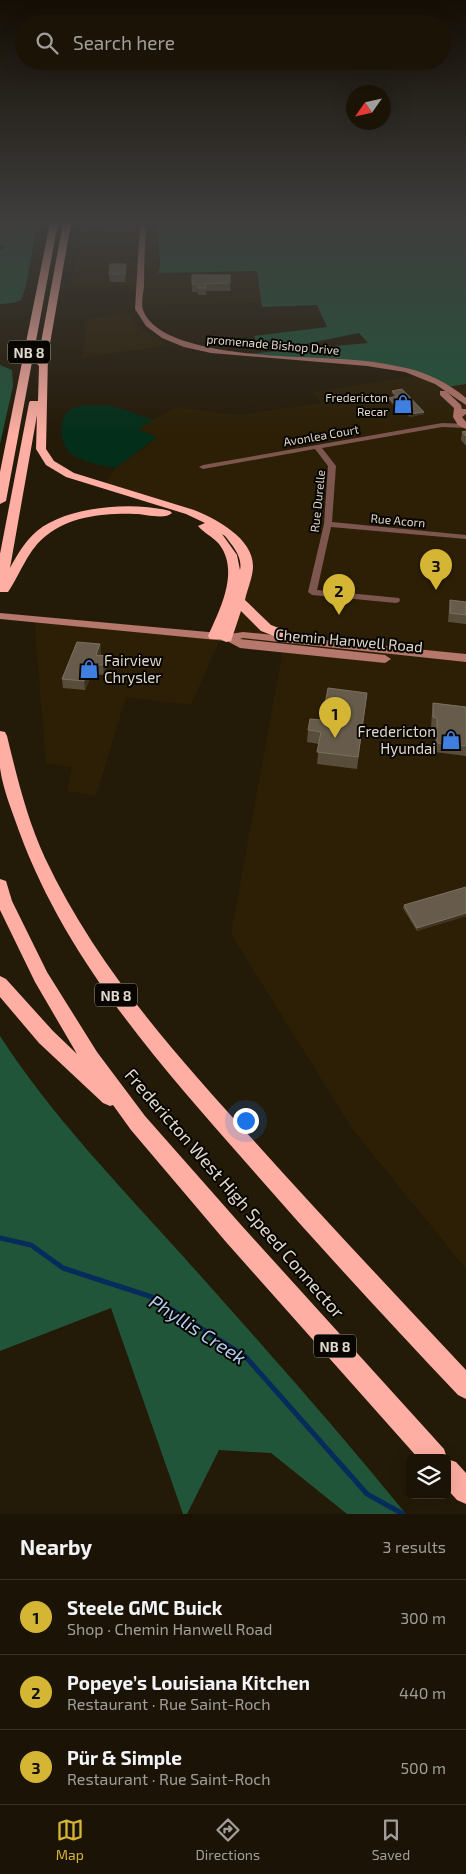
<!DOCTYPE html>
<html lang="en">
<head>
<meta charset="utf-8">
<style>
	body { margin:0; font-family:"Exo 2",sans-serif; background:#282114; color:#f1f3f6 }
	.controls { position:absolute; right:15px; bottom:15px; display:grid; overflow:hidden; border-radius:8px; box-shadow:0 5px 20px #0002 }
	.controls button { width:45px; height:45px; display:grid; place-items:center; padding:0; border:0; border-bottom:1px solid #393328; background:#1b1406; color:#f1f3f6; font:25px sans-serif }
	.compass { position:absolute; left:346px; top:85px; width:45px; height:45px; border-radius:50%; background:#1b1406; box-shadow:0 5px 20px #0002; rotate:236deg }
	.you { position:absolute; left:245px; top:1120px; width:18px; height:18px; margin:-12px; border:4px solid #fff; border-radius:50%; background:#1a73e8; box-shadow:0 0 0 8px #1a73e833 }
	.badge { display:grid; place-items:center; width:32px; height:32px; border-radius:50%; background:#d5b534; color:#111; font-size:16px; font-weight:700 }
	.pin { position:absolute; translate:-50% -41px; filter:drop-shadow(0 1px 2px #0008) }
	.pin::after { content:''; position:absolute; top:26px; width:18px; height:15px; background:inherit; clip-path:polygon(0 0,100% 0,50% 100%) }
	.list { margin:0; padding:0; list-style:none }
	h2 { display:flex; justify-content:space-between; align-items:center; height:65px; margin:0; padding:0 20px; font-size:21px }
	h2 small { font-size:16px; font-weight:400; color:#a09e9b }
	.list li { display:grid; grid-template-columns:32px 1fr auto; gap:15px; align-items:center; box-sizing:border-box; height:75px; padding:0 20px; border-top:1px solid #393328 }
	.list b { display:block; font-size:19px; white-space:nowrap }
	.list p { margin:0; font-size:16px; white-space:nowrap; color:#a09e9b }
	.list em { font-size:16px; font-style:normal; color:#a09e9b }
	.icon { flex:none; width:28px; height:28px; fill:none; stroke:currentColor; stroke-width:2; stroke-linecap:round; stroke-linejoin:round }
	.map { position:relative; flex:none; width:466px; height:1514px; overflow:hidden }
	.search { position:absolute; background:#1b1406; box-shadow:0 5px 20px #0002; left:15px; right:15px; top:15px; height:55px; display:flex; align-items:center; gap:12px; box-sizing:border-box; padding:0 18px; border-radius:28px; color:#a09e9b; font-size:19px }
	.sheet { height:290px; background:#1b1406 }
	nav { display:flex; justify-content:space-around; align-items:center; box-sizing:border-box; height:70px; border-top:1px solid #393328; background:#1b1406; font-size:14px; color:#a09e9b }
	nav a { display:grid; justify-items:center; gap:2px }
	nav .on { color:#d5b534 }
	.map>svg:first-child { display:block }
</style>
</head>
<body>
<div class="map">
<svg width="466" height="1514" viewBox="0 0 466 1514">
	<rect width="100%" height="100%" fill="#241a08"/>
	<!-- built -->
	<g fill="#2c1f05">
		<polygon points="0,223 42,223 41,228 0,229"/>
		<polygon points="80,223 158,223 158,273 258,271 262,303 143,305 129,286 72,286"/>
		<polygon points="128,313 139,328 168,345 82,358 88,319"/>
		<polygon points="423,375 466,383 466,1269 353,1130 231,934 283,649 223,637 237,617 243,551 207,519 103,486 116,468 157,438 137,429 176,407 238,415 321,403 312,392"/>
		<polygon points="36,619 221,637 191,705 126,697 96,796 67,791 72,767 46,763 35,630"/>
	</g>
	<!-- green -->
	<path fill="#032e1a" d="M102 405 116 407 153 420 138 429 157 437 116 468C101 465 84 463 71 454 60 445 57 417 71 409 80 404 93 406 102 405Z"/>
	<!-- forest -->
	<g fill="#21553a">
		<polygon points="158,223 466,223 466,384 447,387 397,368 247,354 368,343 359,333 305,344 258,345 254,336 327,327 317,305 262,307 257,271 158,273 160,267"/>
		<polygon points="31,228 36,230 26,286 21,300 13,303 0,304 0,250 6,247 0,244 0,229"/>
		<polygon points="0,365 12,370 13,386 0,444"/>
		<path d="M0 1036C51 1115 118 1184 181 1254 257 1339 334 1425 406 1514H347L271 1453 219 1450 187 1514H183L111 1308 0 1351Z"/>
	</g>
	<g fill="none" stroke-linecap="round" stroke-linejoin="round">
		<!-- stream -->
		<polyline stroke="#062c5c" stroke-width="5" points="0,1238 31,1245 63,1268 152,1297 245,1356 367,1494 403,1514"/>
		<!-- street -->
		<polygon fill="#7e5650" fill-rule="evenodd" points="442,423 466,424 466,428 442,427 322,448 336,466 332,522 466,535 466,539 331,527 317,590 399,598 400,600 399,602 396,603 312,595 308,592 324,524 328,466 315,449 203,469 199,467 203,465"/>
		<!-- secondary -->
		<g fill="#b6776d" fill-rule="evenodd">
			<path d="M140 223H146C145 244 144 266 144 287 143 294 141 304 143 310 160 358 298 356 342 359 363 360 385 363 406 368 428 373 448 383 466 398V405L435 384 405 372 367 366 211 353 184 347 162 338 146 326 135 309Z"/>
			<polygon points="440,391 446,391 461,405 462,409 466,409 466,414 462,417 466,422 466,429 458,425 453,417 454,408 440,395"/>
			<polygon points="0,613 230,634 243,632 466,654 466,662 243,638 240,639 385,655 391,659 385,663 240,648 227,641 0,619"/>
		</g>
		<!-- highway -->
		<g fill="#feaea2" fill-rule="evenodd">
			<polygon points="50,223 58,223 6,501 0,504 0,472"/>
			<path d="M63 223H71L48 355 46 449 54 461 74 473 194 510C216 519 253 538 253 566 253 577 247 590 245 600L271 625 302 637 304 640 302 643H292L261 631 241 611 231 641 226 642 220 639H210L208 636C220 609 240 571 219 544 213 537 204 533 198 526L205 523 186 514 66 477 46 465 36 449 37 415 10 568C17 555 25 541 37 531 67 506 133 501 170 511L172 513C165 520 145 514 135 514 105 513 71 516 47 535 28 549 21 573 8 592H0V554L29 403 30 401H38L39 366 37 364ZM222 534 225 536C232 545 243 557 240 570L237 555Z"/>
			<path d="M0 731 5 732 7 736C17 777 27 819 45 858 96 966 175 1054 255 1142 324 1219 395 1294 466 1370V1399L458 1395C387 1320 317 1244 249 1166 160 1065 66 960 19 831 12 811 3 790 0 768 0 756 0 743 0 731Z"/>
			<polygon points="0,879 6,881 12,901 47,972 97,1052 145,1116 242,1226 444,1449 447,1458 418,1458 226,1242 131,1130 113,1105 110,1106 103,1103 39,1043 0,997 0,976 6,979 53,1031 77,1054 35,982 0,910"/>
			<polygon points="447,1459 456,1462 466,1473 466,1504 457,1500 447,1489"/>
		</g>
	</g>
	<!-- wall -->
	<g fill="#584d3b">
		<polygon points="89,223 104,223 103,228 89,229"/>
		<polygon points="126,272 125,282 110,282 109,274"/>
		<polygon points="192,275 230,283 231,291 206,291 206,295 198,295 198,292 192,292"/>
		<polygon points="392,391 424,412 424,414 410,417 400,407 395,407 389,400 389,398 395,397 392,393"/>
		<polygon points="466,431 466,446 461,440 462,432"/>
		<polygon points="450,600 466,602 466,624 448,622 449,609"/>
		<polygon points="100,644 101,654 101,655 107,656 108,665 104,675 92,674 85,690 63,688 62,679"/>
		<polygon points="367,693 357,769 317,764 319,744 307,742 308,730"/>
		<polygon points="433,703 466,707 466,756 435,752 436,727 431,727 432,713"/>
		<polygon points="466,887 466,916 417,931 403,908 404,905"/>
	</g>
	<!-- shaded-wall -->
	<g fill="#3d3320">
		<polygon points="400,404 400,407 395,407 396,405"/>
		<polygon points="424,412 424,414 410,417 410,414"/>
		<polygon points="100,644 101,654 97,664 96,655"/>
		<polygon points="107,656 108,665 104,675 103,665"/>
		<polygon points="91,664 92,674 85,690 84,681"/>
		<polygon points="466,913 466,916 417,931 417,928"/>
	</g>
	<!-- building -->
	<g fill="#675c4b" stroke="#7a705f">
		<polygon points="110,264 126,264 125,274 109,274"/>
		<polygon points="192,275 230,275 230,283 205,284 206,288 198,288 198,284 192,284"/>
		<polygon points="402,389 424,412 410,414 400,404 396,405 389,398 398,396 392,391"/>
		<polygon points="466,431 466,436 462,432"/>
		<polygon points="450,600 466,602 466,615 450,613"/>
		<polygon points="77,642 100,644 96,655 107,656 103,665 91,664 84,681 62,679"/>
		<polygon points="328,688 367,693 358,757 317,752 321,732 308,730 310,719 322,720"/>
		<polygon points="433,703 466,707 466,746 437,743 437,718 433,717"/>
		<polygon points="466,887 466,913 417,928 404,905"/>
	</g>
	<!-- sky -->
	<linearGradient id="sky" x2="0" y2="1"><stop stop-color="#140e04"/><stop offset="0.51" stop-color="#3f3e3d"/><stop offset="1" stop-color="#3f3e3d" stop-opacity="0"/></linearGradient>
	<rect width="466" height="435" fill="url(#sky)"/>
	<!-- icons -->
	<defs>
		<g id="shop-bare" transform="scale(1.5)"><path d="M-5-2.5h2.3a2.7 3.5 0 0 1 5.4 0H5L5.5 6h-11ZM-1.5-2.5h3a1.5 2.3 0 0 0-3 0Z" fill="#3f7fe0" stroke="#090602" stroke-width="2.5" paint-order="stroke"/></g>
	</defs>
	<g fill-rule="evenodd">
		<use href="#shop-bare" x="403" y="404"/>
		<use href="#shop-bare" x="89" y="669"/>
		<use href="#shop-bare" x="451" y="740"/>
	</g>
	<g text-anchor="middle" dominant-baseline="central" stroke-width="4" stroke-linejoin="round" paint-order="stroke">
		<!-- far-street labels -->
		<g font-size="12" fill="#dfd8cd" stroke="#090602">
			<text transform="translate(273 344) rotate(5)">promenade Bishop Drive</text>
			<text transform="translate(321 435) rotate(-10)">Avonlea Court</text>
			<text transform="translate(317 501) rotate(-84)">Rue Durelle</text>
			<text transform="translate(398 520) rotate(5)">Rue Acorn</text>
		</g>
		<!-- far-poi labels -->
		<g font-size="12" fill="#dfd8cd" stroke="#090602" text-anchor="end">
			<text x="388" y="397">Fredericton<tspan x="388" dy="14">Recar</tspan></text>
		</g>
		<!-- shield labels -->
		<g fill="#090602" stroke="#9f9990" stroke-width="1">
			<rect x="8" y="340.5" width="42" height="23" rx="4"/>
			<rect x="95" y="983.5" width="42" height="23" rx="4"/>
			<rect x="314" y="1334.5" width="42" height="23" rx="4"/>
		</g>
		<g font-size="14" font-weight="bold" fill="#dfd8cd">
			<text x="29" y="352">NB 8</text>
			<text x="116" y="995">NB 8</text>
			<text x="335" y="1346">NB 8</text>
		</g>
		<!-- street labels -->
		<g font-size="15" fill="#dfd8cd" stroke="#090602">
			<text transform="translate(349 640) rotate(5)">Chemin Hanwell Road</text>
		</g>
		<!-- poi labels -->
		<g font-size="15" fill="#dfd8cd" stroke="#090602" text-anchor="start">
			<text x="104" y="660">Fairview<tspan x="104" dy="17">Chrysler</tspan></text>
			<text x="436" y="731" text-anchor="end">Fredericton<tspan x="436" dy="17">Hyundai</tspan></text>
		</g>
		<!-- near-street labels -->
		<g font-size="18" fill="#dfd8cd" stroke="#090602">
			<text transform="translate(235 1193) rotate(49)">Fredericton West High Speed Connector</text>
		</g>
		<!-- near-water labels -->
		<g font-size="19" font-style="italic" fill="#b1ccf1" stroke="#090602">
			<text transform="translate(198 1329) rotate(33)">Phyllis Creek</text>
		</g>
	</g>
</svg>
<div class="controls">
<button><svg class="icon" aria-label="layers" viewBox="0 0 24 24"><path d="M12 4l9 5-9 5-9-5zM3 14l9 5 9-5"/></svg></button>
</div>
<svg class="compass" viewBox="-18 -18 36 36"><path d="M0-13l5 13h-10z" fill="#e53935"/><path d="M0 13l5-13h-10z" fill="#a09e9b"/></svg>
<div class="you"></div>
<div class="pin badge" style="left:335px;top:738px">1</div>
<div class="pin badge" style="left:339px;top:615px">2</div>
<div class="pin badge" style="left:436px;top:590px">3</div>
<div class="search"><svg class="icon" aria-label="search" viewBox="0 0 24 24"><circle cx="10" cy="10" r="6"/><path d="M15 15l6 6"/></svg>Search here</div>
</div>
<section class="sheet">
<h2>Nearby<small>3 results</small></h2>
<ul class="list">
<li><span class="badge">1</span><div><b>Steele GMC Buick</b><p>Shop · Chemin Hanwell Road</p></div><em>300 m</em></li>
<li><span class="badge">2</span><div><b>Popeye’s Louisiana Kitchen</b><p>Restaurant · Rue Saint-Roch</p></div><em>440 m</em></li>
<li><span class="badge">3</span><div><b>Pür &amp; Simple</b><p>Restaurant · Rue Saint-Roch</p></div><em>500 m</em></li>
</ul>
</section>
<nav>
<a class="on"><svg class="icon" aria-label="map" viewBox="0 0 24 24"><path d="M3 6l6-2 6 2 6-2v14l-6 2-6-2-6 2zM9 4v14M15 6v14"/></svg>Map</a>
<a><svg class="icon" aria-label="directions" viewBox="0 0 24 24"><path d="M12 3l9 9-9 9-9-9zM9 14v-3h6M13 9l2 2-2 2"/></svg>Directions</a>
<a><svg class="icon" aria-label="saved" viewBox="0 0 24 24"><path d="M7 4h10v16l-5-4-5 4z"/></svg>Saved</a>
</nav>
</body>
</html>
